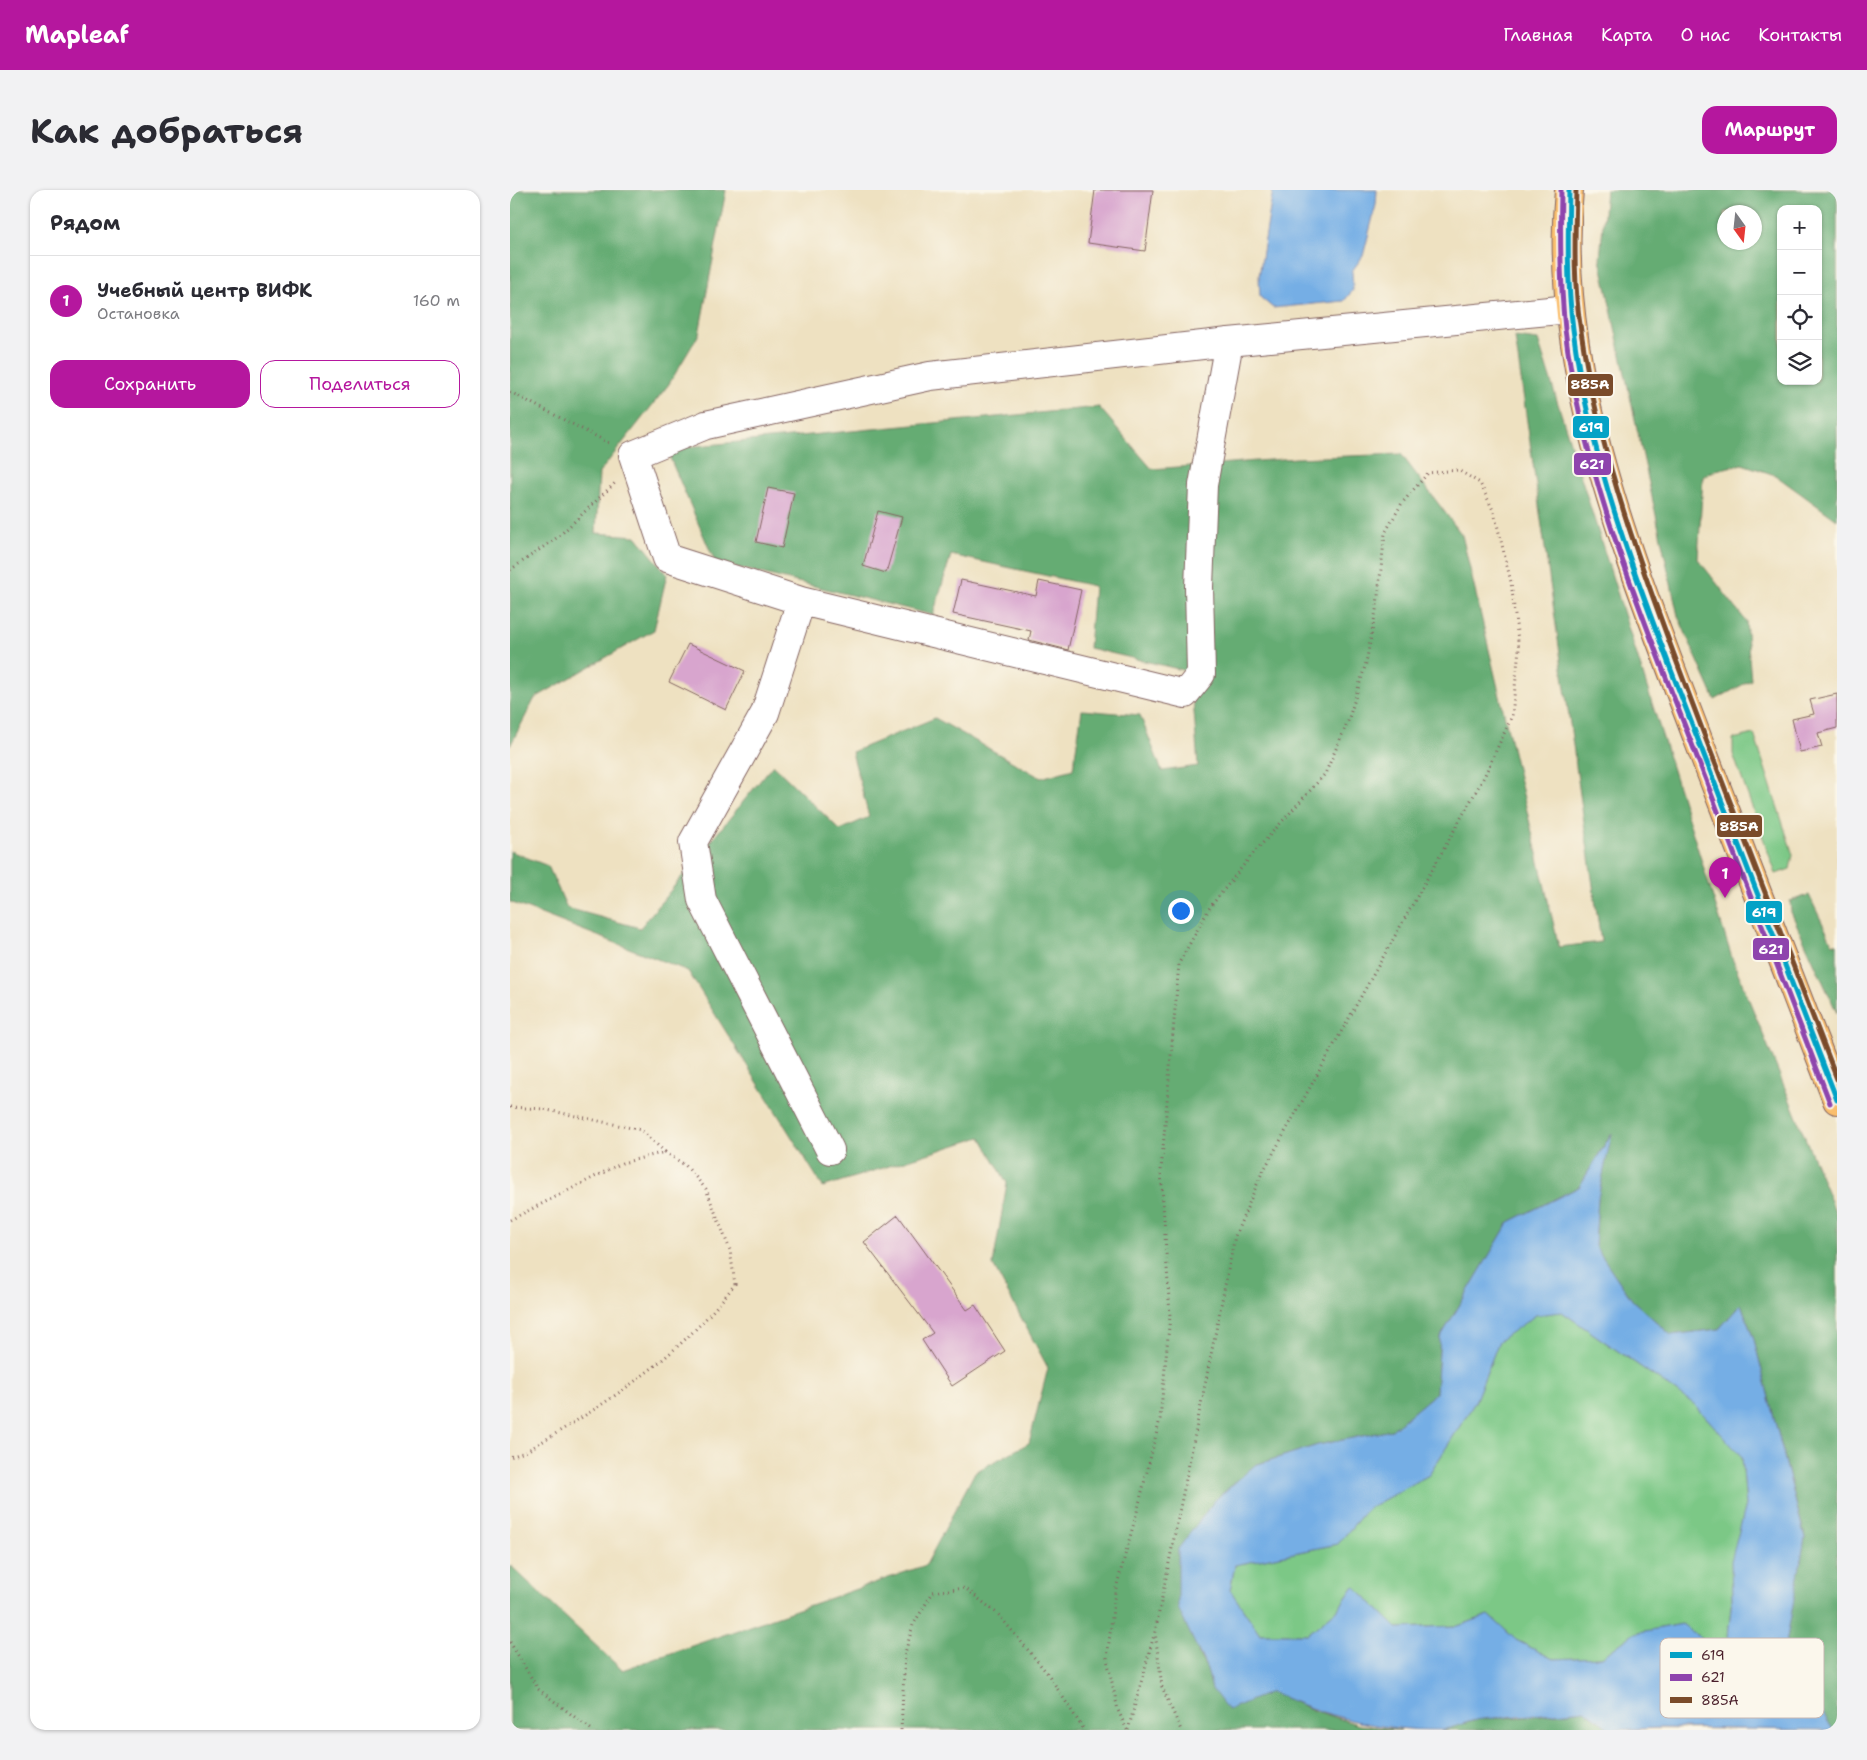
<!DOCTYPE html>
<html lang="ru">
<head>
<meta charset="utf-8">
<style>
	body { margin:0; font-family:"Shantell Sans",sans-serif; background:#f2f2f3; color:#2b2b33 }
	.controls { position:absolute; right:15px; top:15px; display:grid; overflow:hidden; border-radius:10px; box-shadow:0 1px 4px #0004 }
	.controls button { width:45px; height:45px; display:grid; place-items:center; padding:0; border:0; border-bottom:1px solid #e1e1e2; background:#fff; color:#2b2b33; font:25px sans-serif }
	.compass { position:absolute; left:1207px; top:15px; width:45px; height:45px; border-radius:50%; background:#fff; box-shadow:0 1px 4px #0004; rotate:165deg }
	.you { position:absolute; left:670px; top:720px; width:18px; height:18px; margin:-12px; border:4px solid #fff; border-radius:50%; background:#1a73e8; box-shadow:0 0 0 8px #1a73e833 }
	.badge { display:grid; place-items:center; width:32px; height:32px; border-radius:50%; background:#b5179e; color:#fff; font-size:16px; font-weight:700 }
	.pin { position:absolute; translate:-50% -41px; filter:drop-shadow(0 1px 2px #0008) }
	.pin::after { content:''; position:absolute; top:26px; width:18px; height:15px; background:inherit; clip-path:polygon(0 0,100% 0,50% 100%) }
	.list { margin:0; padding:0; list-style:none }
	h2 { display:flex; justify-content:space-between; align-items:center; height:65px; margin:0; padding:0 20px; font-size:21px }
	h2 small { font-size:16px; font-weight:400; color:#7c7c81 }
	.list li { display:grid; grid-template-columns:32px 1fr auto; gap:15px; align-items:center; box-sizing:border-box; height:90px; padding:0 20px; border-top:1px solid #e1e1e2 }
	.list b { display:block; font-size:19px; white-space:nowrap }
	.list p { margin:0; font-size:16px; white-space:nowrap; color:#7c7c81 }
	.list em { font-size:16px; font-style:normal; color:#7c7c81 }
	.actions { display:flex; gap:10px; padding:15px 20px }
	.actions a { flex:1; padding:11px 0; border:1px solid #b5179e; border-radius:15px; text-align:center; font-size:18px; color:#b5179e }
	.actions .main { background:#b5179e; color:#fff }
	.icon { flex:none; width:28px; height:28px; fill:none; stroke:currentColor; stroke-width:2; stroke-linecap:round; stroke-linejoin:round }
	.map { position:relative; flex:none; width:1327px; height:1540px; overflow:hidden; border-radius:15px }
	header { display:flex; align-items:center; gap:30px; box-sizing:border-box; height:70px; padding:0 25px; background:#b5179e; color:#fff }
	header strong { font-size:24px }
	nav { display:flex; gap:28px; margin-inline-start:auto; font-size:18px }
	.intro { display:flex; align-items:center; justify-content:space-between; box-sizing:border-box; height:120px; padding:0 30px }
	h1 { margin:0; font-size:35px }
	.button { padding:12px 22px; border-radius:15px; background:#b5179e; color:#fff; font-size:18px; font-weight:700 }
	main { display:flex; gap:30px; padding:0 30px }
	aside { flex:1; background:#fff; border-radius:15px; box-shadow:0 1px 4px #0004 }
	.map>svg:first-child { display:block }
</style>
</head>
<body>
<header>
<strong>Mapleaf</strong>
<nav><a>Главная</a><a>Карта</a><a>О нас</a><a>Контакты</a></nav>
</header>
<div class="intro"><h1>Как добраться</h1><a class="button">Маршрут</a></div>
<main>
<aside>
<h2>Рядом<small></small></h2>
<ul class="list">
<li><span class="badge">1</span><div><b>Учебный центр ВИФК</b><p>Остановка</p></div><em>160 m</em></li>
</ul>
<div class="actions"><a class="main">Сохранить</a><a>Поделиться</a></div>
</aside>
<div class="map">
<svg width="1327" height="1540" viewBox="0 0 1327 1540">
	<rect width="100%" height="100%" fill="#fbf7ec"/>
	<filter id="ink" filterUnits="userSpaceOnUse"><feTurbulence type="fractalNoise" baseFrequency=".02" numOctaves="2"/><feDisplacementMap in="SourceGraphic" scale="10" xChannelSelector="R" yChannelSelector="G"/><feConvolveMatrix kernelMatrix="1 2 1 2 8 2 1 2 1" color-interpolation-filters="sRGB"/></filter>
	<filter id="wash" filterUnits="userSpaceOnUse"><feTurbulence type="fractalNoise" baseFrequency=".0096" numOctaves="4" result="noise"/><feDisplacementMap in="SourceGraphic" scale="20" xChannelSelector="R" yChannelSelector="G"/><feGaussianBlur stdDeviation="1.12" result="paint"/><feColorMatrix in="noise" values="0 0 0 0 0 0 0 0 0 0 0 0 0 0 0 0 0 1.4 0 .05"/><feComposite in="paint" operator="in"/></filter>
	<g filter="url(#wash)">
		<rect width="100%" height="100%" fill="#eee1c1"/>
		<!-- green -->
		<g fill="#7cc886" stroke="#637458">
			<polygon points="1244,544 1283,665 1280,679 1266,684 1223,564 1223,549"/>
			<polygon points="1052,1122 1184,1214 1232,1267 1236,1315 1222,1371 1222,1408 1217,1457 1195,1451 1172,1434 1125,1443 1092,1467 1043,1469 1006,1450 979,1425 948,1436 887,1438 844,1396 829,1418 798,1444 750,1444 720,1400 725,1375 828,1354 857,1319 919,1285 965,1212 989,1151 1026,1124"/>
		</g>
		<!-- forest -->
		<g fill="#65ac73" stroke="#58664f" fill-rule="evenodd">
			<polygon points="0,0 216,0 189,144 159,194 89,283 86,343 126,346 157,384 144,440 25,508 0,556"/>
			<path d="M1096 0H1327V330L1265 285 1232 274 1206 280 1193 286 1188 369 1236 431 1241 490 1205 510 1168 426 1090 69ZM1271 19H1308V191H1271ZM1244 22V52H1214V22Z"/>
			<polygon points="1005,147 1028,150 1222,768 1327,1026 1327,1540 1323,1540 1275,1459 1295,1347 1244,1150 1231,1114 1209,1139 1161,1145 1122,1110 1085,1056 1088,1008 1101,944 1069,997 999,1032 930,1148 926,1203 882,1240 808,1255 745,1275 688,1463 697,1479 702,1499 761,1502 803,1520 849,1535 891,1540 0,1540 0,1375 112,1480 416,1375 465,1282 519,1253 538,1178 483,1075 497,993 471,947 313,997 178,781 0,712 0,661 38,676 57,718 130,738 263,575 330,640 359,627 342,562 425,528 531,588 563,579 572,520 630,525 652,581 688,576 681,482 579,458 584,396 441,365 423,425 205,372 156,259 589,217 642,279 786,268 891,264 952,345 1049,757 1091,752"/>
			<polygon points="1299,705 1322,753 1327,754 1327,823 1281,722 1280,711"/>
			<polygon points="1075,1520 1101,1540 931,1540 970,1529 1015,1527"/>
		</g>
		<!-- water -->
		<g fill="#75aee5" stroke="#606688" fill-rule="evenodd">
			<polygon points="763,0 867,0 866,15 853,66 842,81 843,100 834,111 763,118 750,107 749,86"/>
			<path d="M1102 943 1088 1008 1085 1056 1122 1110 1161 1145 1209 1139 1231 1114 1244 1150 1295 1348 1275 1459 1323 1540 1150 1538 1101 1540 1075 1520C1040 1524 1007 1526 973 1529 958 1530 944 1539 929 1540 864 1540 818 1527 761 1502L718 1520 702 1499 697 1479 668 1418V1359L705 1310 745 1275 808 1255 882 1240 926 1203 930 1148 999 1032 1069 997ZM1052 1122 1184 1214 1232 1267 1236 1315 1221 1371 1222 1408 1217 1457 1195 1451 1172 1434 1125 1443 1092 1467 1043 1469 1006 1450 979 1425 948 1436 887 1438 844 1396 829 1418 798 1444H750L720 1400 725 1375 828 1354 857 1319 919 1285 965 1212 989 1151 1026 1125Z"/>
		</g>
		<g id="blocks">
			<!-- building -->
			<g fill="#d8a5ce">
				<polygon points="585,0 643,0 635,61 578,53"/>
				<polygon points="258,298 284,303 272,358 246,352"/>
				<polygon points="368,321 392,327 376,383 353,376"/>
				<polygon points="451,390 526,406 529,391 571,400 558,460 519,450 521,441 443,424"/>
				<polygon points="178,454 235,481 216,520 159,492"/>
				<polygon points="1327,504 1327,538 1308,543 1312,557 1290,562 1282,529 1304,524 1300,510"/>
				<polygon points="388,1025 457,1120 465,1115 495,1161 442,1196 412,1150 423,1143 354,1052"/>
			</g>
		</g>
	</g>
	<g filter="url(#ink)">
		<use href="#blocks" fill-opacity="0" stroke="#836360" stroke-width="1"/>
		<g fill="none" stroke-linecap="round" stroke-linejoin="round">
			<!-- minor casing -->
			<g stroke="#836360" stroke-width="30">
				<g id="minor">
					<polyline points="719,152 1060,119"/>
					<polyline points="291,411 157,368 123,265 196,235 420,186 719,152 693,295 689,397 691,484 675,504 291,411 255,523 183,652 192,710 320,960"/>
				</g>
			</g>
			<!-- major casing -->
			<g stroke="#836360" stroke-width="30">
				<path id="major" d="M1059 0C1041 183 1125 383 1189 552 1235 671 1281 791 1327 910"/>
			</g>
			<!-- path -->
			<g stroke="#836360" stroke-width="3" stroke-dasharray="1 4" stroke-linecap="butt">
				<polyline points="0,202 101,254"/>
				<polyline points="0,380 48,347 105,293"/>
				<polyline points="0,917 33,919 131,940 155,962"/>
				<path d="M0 1030 112 973 155 962 175 975 196 999 220 1060 225 1094C167 1170 97 1213 15 1262L0 1267"/>
				<polyline points="0,1452 28,1499 82,1540"/>
				<polyline points="391,1540 395,1463 403,1435 423,1402 455,1398 488,1424 538,1484 574,1540"/>
				<polyline points="617,1540 608,1520 597,1469 605,1402 628,1318 650,1229 660,1126 651,981 669,773 700,717 741,666 815,584 838,531 856,473 867,415 875,343 892,313 918,283 948,280 970,293 984,322 1001,392 1009,459 1002,526 974,587 751,985 725,1046 645,1442 652,1497 671,1540"/>
				<polyline points="618,1540 644,1445"/>
			</g>
			<!-- minor -->
			<use href="#minor" stroke="#fff" stroke-width="28"/>
			<!-- major -->
			<use href="#major" stroke="#fabe6d" stroke-width="28"/>
			<!-- bus-1 casing -->
			<g stroke="#fbf7ec" stroke-width="9">
				<path id="bus-1" d="M1059 0C1058 47 1057 93 1063 139 1081 285 1140 425 1192 560 1237 677 1282 794 1327 910"/>
			</g>
			<!-- bus-2 casing -->
			<g stroke="#fbf7ec" stroke-width="9">
				<path id="bus-2" d="M1051 0C1050 47 1050 93 1055 139 1072 285 1134 430 1187 567 1231 682 1275 797 1320 913"/>
			</g>
			<!-- bus-3 casing -->
			<g stroke="#fbf7ec" stroke-width="9">
				<path id="bus-3" d="M1066 0C1065 47 1063 94 1071 141 1091 279 1143 409 1192 539 1237 656 1282 773 1327 889"/>
			</g>
			<!-- bus-1 -->
			<use href="#bus-1" stroke="#04a2c6" stroke-width="5"/>
			<!-- bus-2 -->
			<use href="#bus-2" stroke="#8e44ad" stroke-width="5"/>
			<!-- bus-3 -->
			<use href="#bus-3" stroke="#7a4b2a" stroke-width="5"/>
		</g>
	</g>
	<!-- legend -->
	<rect x="1150" y="1448" width="164" height="80" rx="8" fill="#fbf7ec" stroke="#c6b6b2" stroke-width="1"/>
	<rect x="1160" y="1462" width="22" height="6" fill="#04a2c6"/>
	<rect x="1160" y="1484" width="22" height="7" fill="#8e44ad"/>
	<rect x="1160" y="1507" width="22" height="6" fill="#7a4b2a"/>
	<g font-size="14" fill="#4a1f2b">
		<text x="1191" y="1470">619</text>
		<text x="1191" y="1492">621</text>
		<text x="1191" y="1515">885А</text>
	</g>
	<g stroke="#fbf7ec" stroke-width="2">
		<rect x="1057" y="183" width="47" height="24" rx="5" fill="#7a4b2a"/>
		<rect x="1062" y="225" width="38" height="24" rx="5" fill="#04a2c6"/>
		<rect x="1063" y="262" width="39" height="24" rx="5" fill="#8e44ad"/>
		<rect x="1206" y="624" width="47" height="24" rx="5" fill="#7a4b2a"/>
		<rect x="1235" y="710" width="38" height="24" rx="5" fill="#04a2c6"/>
		<rect x="1242" y="747" width="38" height="24" rx="5" fill="#8e44ad"/>
	</g>
	<g font-size="14" text-anchor="middle" font-weight="bold" fill="#fff">
		<text x="1080" y="199">885А</text>
		<text x="1081" y="242">619</text>
		<text x="1082" y="279">621</text>
		<text x="1229" y="641">885А</text>
		<text x="1254" y="727">619</text>
		<text x="1261" y="764">621</text>
	</g>
</svg>
<div class="controls">
<button>+</button>
<button>−</button>
<button><svg class="icon" aria-label="locate" viewBox="0 0 24 24"><circle cx="12" cy="12" r="6"/><path d="M12 2v4M12 18v4M2 12h4M18 12h4"/></svg></button>
<button><svg class="icon" aria-label="layers" viewBox="0 0 24 24"><path d="M12 4l9 5-9 5-9-5zM3 14l9 5 9-5"/></svg></button>
</div>
<svg class="compass" viewBox="-18 -18 36 36"><path d="M0-13l5 13h-10z" fill="#e53935"/><path d="M0 13l5-13h-10z" fill="#7c7c81"/></svg>
<div class="you"></div>
<div class="pin badge" style="left:1215px;top:708px">1</div>
</div>
</main>
</body>
</html>
